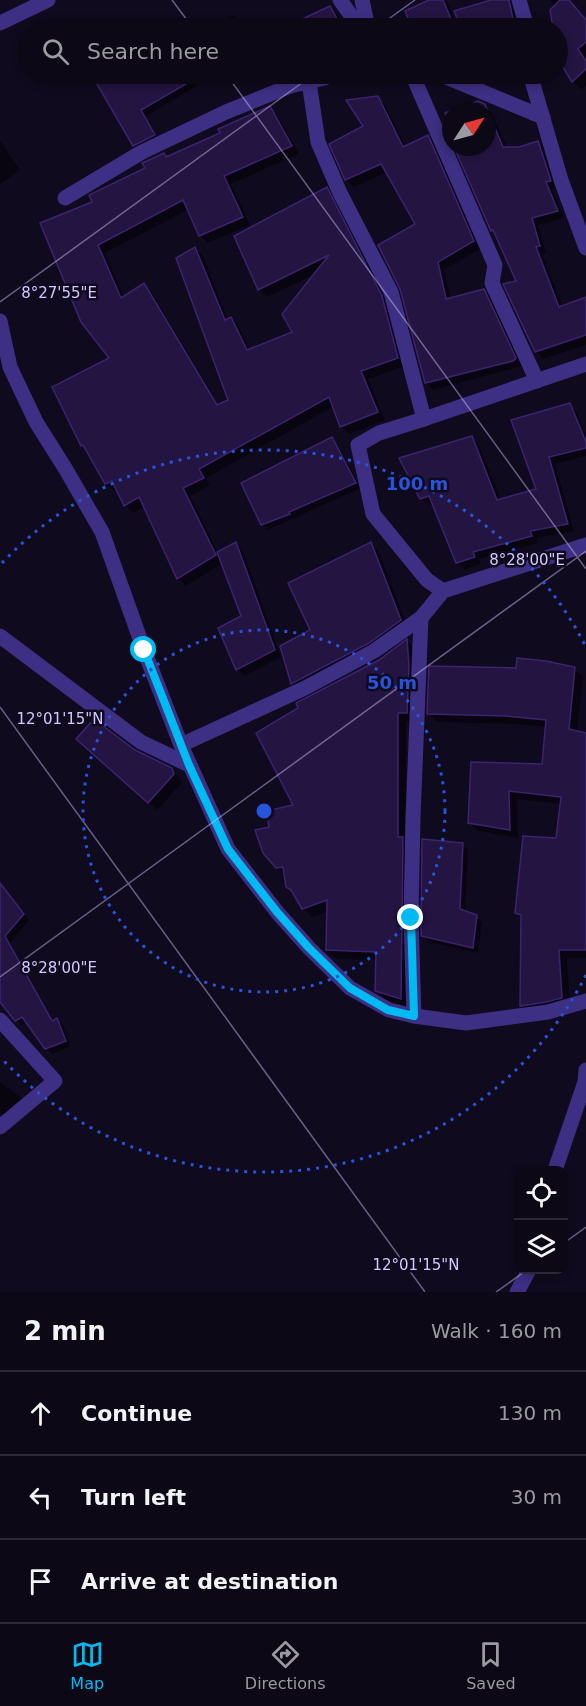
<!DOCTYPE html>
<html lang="en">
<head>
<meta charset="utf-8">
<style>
	body { margin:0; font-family:"DejaVu Sans",sans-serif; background:#1a1623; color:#f1f3f6 }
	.controls { position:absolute; right:18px; bottom:18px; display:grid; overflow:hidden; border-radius:12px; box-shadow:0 3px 9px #0003 }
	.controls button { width:54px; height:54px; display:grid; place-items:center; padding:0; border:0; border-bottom:2px solid #2c2935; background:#0c0816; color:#f1f3f6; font:30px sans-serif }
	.compass { position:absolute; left:442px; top:102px; width:54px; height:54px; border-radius:50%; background:#0c0816; box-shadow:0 3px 9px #0003; rotate:54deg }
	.stop { position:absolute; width:18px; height:18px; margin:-14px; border:4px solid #00baf2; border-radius:50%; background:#fff }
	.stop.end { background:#00baf2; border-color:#fff; box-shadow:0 2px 6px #0008 }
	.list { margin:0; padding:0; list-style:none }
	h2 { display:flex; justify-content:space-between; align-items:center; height:78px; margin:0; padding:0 24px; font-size:26px }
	h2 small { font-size:20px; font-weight:400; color:#9a9aa1 }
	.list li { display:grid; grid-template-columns:39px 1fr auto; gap:18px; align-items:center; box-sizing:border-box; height:84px; padding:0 24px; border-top:2px solid #2c2935 }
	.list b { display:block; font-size:22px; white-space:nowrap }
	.list em { font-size:20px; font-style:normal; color:#9a9aa1 }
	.icon { flex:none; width:33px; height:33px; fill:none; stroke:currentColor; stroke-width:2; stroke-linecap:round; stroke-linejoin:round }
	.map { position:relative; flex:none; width:586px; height:1292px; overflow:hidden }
	.search { position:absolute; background:#0c0816; box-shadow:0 3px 9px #0003; left:18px; right:18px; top:18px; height:66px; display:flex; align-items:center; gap:15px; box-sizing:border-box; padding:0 21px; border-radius:33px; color:#9a9aa1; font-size:22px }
	.sheet { height:330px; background:#0c0816 }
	nav { display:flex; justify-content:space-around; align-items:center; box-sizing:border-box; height:84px; border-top:2px solid #2c2935; background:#0c0816; font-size:16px; color:#9a9aa1 }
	nav a { display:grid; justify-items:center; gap:3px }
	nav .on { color:#00baf2 }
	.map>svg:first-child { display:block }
</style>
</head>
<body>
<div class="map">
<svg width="586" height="1292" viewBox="0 0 586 1292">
	<rect width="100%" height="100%" fill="#100a1e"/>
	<!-- shadow -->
	<g fill="#0007">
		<polygon points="433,0 445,0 447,2 459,28 414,28 407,12"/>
		<polygon points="496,0 510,0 513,2 518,28 462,28 456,12"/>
		<polygon points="551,0 569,0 586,20 586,86 581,90 562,67 558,42 558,28 555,28 551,11 554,8"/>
		<polygon points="329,7 338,16 344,28 286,28"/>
		<polygon points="233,16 238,21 241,28 209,28"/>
		<polygon points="121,74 217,74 146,116 159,141 140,151 134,145 99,84"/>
		<polygon points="267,74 318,74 280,91"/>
		<polygon points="377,97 385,105 406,147 428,137 435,144 480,249 444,270 451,300 484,291 491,298 522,366 433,390 426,383 417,225 387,172 354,187 346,179"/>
		<polygon points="484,105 492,113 509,152 538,142 545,150 557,188 552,189 564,218 538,225 546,253 542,254 563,307 586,299 586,345 543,359 536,351 518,282 497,235 492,230 456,147 487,147 487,111 455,111"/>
		<polygon points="270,108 278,116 299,154 231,184 250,225 208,243 200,235 189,209 105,253 124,298 144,285 152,293 219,406 230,401 195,248 203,256 228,320 231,319 239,327 250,351 295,333 317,273 267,297 259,289 327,189 335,197 389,305 405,366 368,379 385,420 349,434 341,426 334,406 206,478 210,486 190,496 218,553 236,544 243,551 281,657 244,676 237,669 243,617 223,563 186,586 178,578 145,506 133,513 126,505 118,490 114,491 106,483 89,453 82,446 54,387 111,358 82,321 94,203 167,158 223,133"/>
		<polygon points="0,141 20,170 0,184"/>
		<polygon points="569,405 577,412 586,435 586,456 555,464 574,531 537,538 538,543 479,559 481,564 465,570 457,562 434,504 429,505 421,498 472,438 479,445 501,500 538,490 513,421"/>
		<polygon points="332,439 337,444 361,488 268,530 262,524"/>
		<polygon points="371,544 379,552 408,629 300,691 292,683 312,630"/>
		<polygon points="407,641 416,650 416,722 406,721 406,843 410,1007 386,1000 377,990 378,960 336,959 327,950 328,911 312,917 303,908 286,877 277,867 271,828 296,806 379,661"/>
		<polygon points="574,669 583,677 577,732 586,734 586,958 567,958 570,1006 530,1014 522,1005 523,919 516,913 557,839 562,804 517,799 518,838 478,831 470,823 472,763 544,765 547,727 515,724 437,722 428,713"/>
		<polygon points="86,747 135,751 171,769 180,778 182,783 157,810"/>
		<polygon points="463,845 468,850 465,913 476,917 482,922 478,953 429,942 423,936"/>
		<polygon points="0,889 7,893 29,920 10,943 53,1022 57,1019 63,1025 70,1046 52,1054 27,1022 22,1025 0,1000"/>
		<polygon points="0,1082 23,1099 7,1117 0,1113"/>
	</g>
	<!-- building -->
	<g fill="#231441" stroke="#3c2370" stroke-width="1.5">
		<polygon points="429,0 443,0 453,24 440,28 412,28 405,11"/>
		<polygon points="491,0 509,0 515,28 461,28 454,11"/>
		<polygon points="560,0 569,0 586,20 586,42 578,49 586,61 586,69 572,82 561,64 558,67 558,28 553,28 550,10"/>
		<polygon points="330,6 342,28 283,28"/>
		<polygon points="118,74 203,74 141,110 155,135 133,146 97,84"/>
		<polygon points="378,96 403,147 428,135 474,241 438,262 446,299 484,289 516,358 513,361 425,383 400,289 378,245 415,224 381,164 345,180 329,144 363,126 346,100"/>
		<polygon points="478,101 485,104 503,147 519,147 538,141 551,181 546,182 558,211 532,218 540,246 536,247 559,307 586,297 586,335 535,352 503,284 516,281 493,230 491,231 454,147 487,147 487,111 451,111 451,139 446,127 450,125 445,113"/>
		<polygon points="270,106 292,146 224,176 243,217 199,236 183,200 98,245 121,298 144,283 217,405 228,400 176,258 195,247 225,320 231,317 247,350 292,332 282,314 329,255 258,290 234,236 327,187 382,296 398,358 361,371 378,412 340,427 329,397 199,469 204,478 183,488 216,555 177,579 139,497 124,506 112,481 105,484 83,445 81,446 52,387 109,358 81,322 40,223 92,202 89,195 145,168 142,163 147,161 164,153 166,157 220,133 218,129"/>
		<polygon points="570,403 586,442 586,448 549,457 568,524 530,531 532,536 473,552 475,557 456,563 429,496 420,499 399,458 472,436 497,500 536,489 511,420"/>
		<polygon points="332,437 356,483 289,512 290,514 261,525 241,483"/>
		<polygon points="236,542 275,650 236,670 218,628 241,616 217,552"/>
		<polygon points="371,542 401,620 369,643 291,684 280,646 310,630 288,583"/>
		<polygon points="407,639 409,666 407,713 398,713 398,837 403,837 401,999 375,991 376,952 326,950 327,900 302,909 291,890 286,887 283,867 276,868 263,853 255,830 269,827 266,811 293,805 256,733 298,708 296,703 379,660"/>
		<polygon points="517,658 546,661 575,667 569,729 586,733 586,950 559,950 562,998 546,1002 520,1006 521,915 515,913 523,836 556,838 561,797 509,791 510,830 468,823 471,762 542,764 546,720 505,716 427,714 429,666 516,668"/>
		<polygon points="94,719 135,750 172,768 174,774 148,803 76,739"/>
		<polygon points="422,839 463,843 460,909 477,915 473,948 421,936"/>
		<polygon points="0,883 24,914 5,936 52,1021 57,1018 66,1041 45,1049 22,1017 15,1021 0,1002"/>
	</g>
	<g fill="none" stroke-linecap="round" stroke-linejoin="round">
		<!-- minor -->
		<g stroke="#3d2f83" stroke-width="15">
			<polyline points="340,0 360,28"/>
			<polyline points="362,0 368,28"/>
			<polyline points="519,0 527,28"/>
			<polyline points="0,23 48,0"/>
			<polyline points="412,74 495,265 492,283 537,381"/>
			<polyline points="439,74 543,117"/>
			<polyline points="530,74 561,180 586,248"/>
			<polyline points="309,82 318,142 340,193 391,292 424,419 586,364"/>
			<polyline points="65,198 142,152 226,112 290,86 325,78 332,74"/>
			<polyline points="0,321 10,367 36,422 65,468 102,532 144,650 181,745 228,849 277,912 309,948 350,988 389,1010 414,1016 466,1023 548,1012 586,1001"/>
			<polyline points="424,419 379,433 358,445 373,514 427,580 443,591"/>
			<polyline points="0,636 141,742 189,765"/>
			<polyline points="181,745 305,688 374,651 421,618 443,591 586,545"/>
			<polyline points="414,1016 411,918 413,817 421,618"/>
			<polyline points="0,1020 55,1081 0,1127"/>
			<polyline points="555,1170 585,1082 586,1070"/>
			<polyline points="517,1292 529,1270"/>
		</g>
	</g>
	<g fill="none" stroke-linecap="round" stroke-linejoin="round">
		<!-- route -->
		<polyline stroke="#00baf2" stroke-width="8" points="144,650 189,765 228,849 277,912 309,948 350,988 388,1010 414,1016 411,918"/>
	</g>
	<!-- ticks -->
	<path fill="none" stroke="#d4c7ff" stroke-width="1.5" stroke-opacity="0.45" d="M172 0 193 28M376 28 415 0M226 74 586 569M0 302 314 74M0 707 425 1292M0 977 586 551M564 1243 586 1227M496 1292 527 1270"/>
	<!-- distance rings -->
	<g fill="none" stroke="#2654da" stroke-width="3" stroke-dasharray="3 6">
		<circle cx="264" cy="811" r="181"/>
		<path d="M586 975A361 361 0 0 1 2 1059M2 563A361 361 0 0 1 586 647"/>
	</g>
	<g font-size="15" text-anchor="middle" fill="#d4c7ff" stroke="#100a1e" stroke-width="5" stroke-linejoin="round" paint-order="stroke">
		<text x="59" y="298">8°27'55"E</text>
		<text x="527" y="565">8°28'00"E</text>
		<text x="60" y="724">12°01'15"N</text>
		<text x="59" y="973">8°28'00"E</text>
		<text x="416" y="1270">12°01'15"N</text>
	</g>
	<circle cx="264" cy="811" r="9" fill="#2654da" stroke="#100a1e" stroke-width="3"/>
	<g font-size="18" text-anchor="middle" font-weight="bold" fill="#2654da" stroke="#100a1e" stroke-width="5" stroke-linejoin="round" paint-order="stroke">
		<text x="417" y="490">100 m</text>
		<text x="392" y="689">50 m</text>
	</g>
</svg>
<div class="controls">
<button><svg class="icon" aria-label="locate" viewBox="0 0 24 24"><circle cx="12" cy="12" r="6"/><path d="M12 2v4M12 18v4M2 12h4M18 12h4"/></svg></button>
<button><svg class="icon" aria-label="layers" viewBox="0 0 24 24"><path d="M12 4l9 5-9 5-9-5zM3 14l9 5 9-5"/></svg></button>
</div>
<svg class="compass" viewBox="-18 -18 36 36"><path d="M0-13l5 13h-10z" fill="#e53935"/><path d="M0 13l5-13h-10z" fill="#9a9aa1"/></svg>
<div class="stop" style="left:144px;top:650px"></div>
<div class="stop end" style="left:411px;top:918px"></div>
<div class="search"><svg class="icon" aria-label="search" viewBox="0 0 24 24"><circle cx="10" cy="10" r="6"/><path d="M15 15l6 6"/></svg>Search here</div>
</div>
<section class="sheet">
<h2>2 min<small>Walk · 160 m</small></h2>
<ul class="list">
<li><svg class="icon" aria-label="ahead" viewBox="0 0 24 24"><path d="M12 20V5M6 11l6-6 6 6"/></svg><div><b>Continue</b></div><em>130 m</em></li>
<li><svg class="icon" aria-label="left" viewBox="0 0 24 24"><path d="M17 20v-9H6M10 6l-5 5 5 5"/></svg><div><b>Turn left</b></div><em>30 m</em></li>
<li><svg class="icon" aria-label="arrive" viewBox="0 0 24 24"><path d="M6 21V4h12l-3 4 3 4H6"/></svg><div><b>Arrive at destination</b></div></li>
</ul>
</section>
<nav>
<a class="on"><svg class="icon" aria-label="map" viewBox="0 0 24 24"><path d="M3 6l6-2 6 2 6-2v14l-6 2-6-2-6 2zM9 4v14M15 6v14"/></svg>Map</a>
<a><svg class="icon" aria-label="directions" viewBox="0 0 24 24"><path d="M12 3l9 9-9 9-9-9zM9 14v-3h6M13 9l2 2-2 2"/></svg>Directions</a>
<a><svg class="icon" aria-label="saved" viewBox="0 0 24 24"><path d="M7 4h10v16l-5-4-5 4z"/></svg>Saved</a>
</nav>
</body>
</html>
